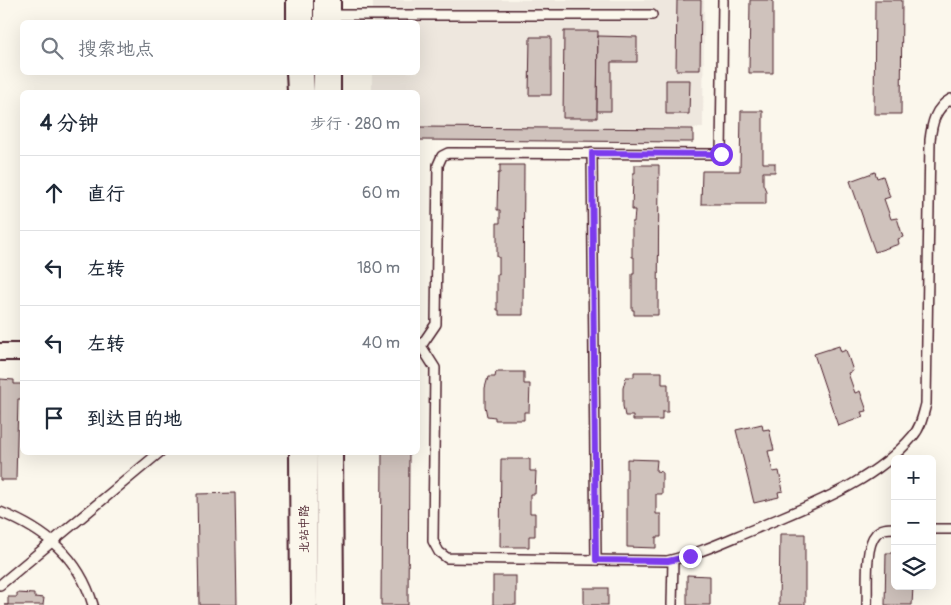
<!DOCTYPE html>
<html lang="zh">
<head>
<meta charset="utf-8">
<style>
	body { margin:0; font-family:Pangolin,"LXGW WenKai TC",sans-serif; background:#f2f2f3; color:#1f2937 }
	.controls { position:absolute; right:15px; bottom:15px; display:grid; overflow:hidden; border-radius:8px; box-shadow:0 5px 20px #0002 }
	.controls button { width:45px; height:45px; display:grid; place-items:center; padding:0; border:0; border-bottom:1px solid #e0e1e3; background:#fff; color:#1f2937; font:25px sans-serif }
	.stop { position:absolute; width:15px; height:15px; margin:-11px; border:4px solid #7c3aed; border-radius:50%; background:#fff }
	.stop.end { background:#7c3aed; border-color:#fff; box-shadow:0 1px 5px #0008 }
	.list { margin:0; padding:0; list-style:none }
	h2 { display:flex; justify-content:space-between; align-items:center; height:65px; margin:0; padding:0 20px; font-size:21px }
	h2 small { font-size:16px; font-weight:400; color:#747a83 }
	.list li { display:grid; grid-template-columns:32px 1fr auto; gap:15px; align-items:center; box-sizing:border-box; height:75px; padding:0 20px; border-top:1px solid #e0e1e3 }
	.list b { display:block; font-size:19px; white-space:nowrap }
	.list em { font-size:16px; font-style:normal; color:#747a83 }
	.icon { flex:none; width:28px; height:28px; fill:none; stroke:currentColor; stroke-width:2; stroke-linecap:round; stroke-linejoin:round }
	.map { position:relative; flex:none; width:951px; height:605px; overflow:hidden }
	.search { position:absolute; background:#fff; box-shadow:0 5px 20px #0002; left:20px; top:20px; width:400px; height:55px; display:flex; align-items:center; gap:12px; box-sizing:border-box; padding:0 18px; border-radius:8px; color:#747a83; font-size:19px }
	.panel { position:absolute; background:#fff; box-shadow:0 5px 20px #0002; left:20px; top:90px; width:400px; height:365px; border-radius:8px }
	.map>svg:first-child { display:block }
</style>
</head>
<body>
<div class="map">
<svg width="951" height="605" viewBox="0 0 951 605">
	<rect width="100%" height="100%" fill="#fbf7ec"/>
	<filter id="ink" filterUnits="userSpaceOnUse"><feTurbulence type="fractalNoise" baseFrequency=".02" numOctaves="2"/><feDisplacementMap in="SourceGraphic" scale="10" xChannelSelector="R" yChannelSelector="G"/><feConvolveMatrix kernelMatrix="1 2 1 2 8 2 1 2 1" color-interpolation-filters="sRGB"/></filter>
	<g filter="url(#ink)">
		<!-- built -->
		<polygon fill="#eee7de" points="373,0 704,0 703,128 418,127 418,92 372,92 372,73 418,72 418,22 373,22"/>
		<!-- building -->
		<g fill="#cfc2bc" stroke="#4a1f2b">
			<polygon points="677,0 701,0 700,70 676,70"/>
			<polygon points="750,0 773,0 773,73 749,73"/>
			<polygon points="875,0 902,0 901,114 874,114"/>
			<polygon points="564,31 598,31 597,118 563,118"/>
			<polygon points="598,36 637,37 637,62 611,62 611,111 597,111"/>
			<polygon points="530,37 551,37 551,95 529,95"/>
			<polygon points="666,80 690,80 689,114 666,114"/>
			<polygon points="741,111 763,111 763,163 775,163 775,172 763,172 763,184 766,191 766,204 701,204 702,171 740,171"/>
			<polygon points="418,127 693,129 693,142 418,140"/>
			<polygon points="500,165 524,165 523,315 499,315 499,310 497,310 497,274 499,275 499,257 497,257 497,223 500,223 500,210 497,210 498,173 500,173"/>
			<polygon points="635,165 659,165 658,315 634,315 634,310 632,310 632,274 634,274 634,257 632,257 632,222 634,222 635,210 632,210 633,173 635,173"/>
			<polygon points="875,172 877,178 883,176 890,197 884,199 891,219 897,218 903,237 898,239 899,244 875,252 850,181"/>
			<polygon points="839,346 841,352 846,350 853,371 848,373 855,393 860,391 867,411 861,412 863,417 838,426 814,354"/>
			<polygon points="496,372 524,372 524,384 530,384 529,412 524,412 524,420 495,420 495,417 487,416 485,406 485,388 488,377 495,377"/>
			<polygon points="634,372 662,372 662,384 668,384 668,412 662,412 662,420 633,420 633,416 625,416 623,406 623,388 626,377 634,377"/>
			<polygon points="0,379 14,380 14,384 22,384 22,399 18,399 16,480 0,480"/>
			<polygon points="762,424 763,430 769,429 774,450 768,451 773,472 779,471 783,491 778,492 779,497 754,503 736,430"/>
			<polygon points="382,452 409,452 408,605 381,605"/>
			<polygon points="501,459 530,459 530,471 536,471 535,494 530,494 530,513 535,513 535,536 529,536 529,547 500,547"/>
			<polygon points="627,459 657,460 656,471 662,472 662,494 656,494 656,514 661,514 661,537 656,537 656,548 627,547"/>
			<polygon points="235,493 237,605 199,605 197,494"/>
			<polygon points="780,534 805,534 805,605 779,605"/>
			<polygon points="886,553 895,553 895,586 913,586 912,605 885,605"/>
			<polygon points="687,575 710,576 710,605 687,605"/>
			<rect x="493" y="576" width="23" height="29"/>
			<rect x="584" y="588" width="24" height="17"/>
			<polygon points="17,593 34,594 34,597 44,598 43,605 4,605 8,605 8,597 17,597"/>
		</g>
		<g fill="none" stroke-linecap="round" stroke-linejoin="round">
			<!-- lane casing -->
			<g stroke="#4a1f2b" stroke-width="12">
				<g id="lane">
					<path d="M723 0 721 154 448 153 442 156 438 165 436 324 421 346 435 368 433 541 439 552 447 558 667 561C699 554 727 540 757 528 812 504 873 483 913 436 921 427 923 415 926 404L930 140C932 123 935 108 951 99"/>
					<polyline points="330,15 652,15"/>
					<polyline points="592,153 596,560"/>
					<path d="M0 512C45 530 79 557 93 605"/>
					<polyline points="932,529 951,529"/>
					<polyline points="0,585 160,452"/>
					<polyline points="672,605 673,560"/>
					<path d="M867 605C868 587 864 547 876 534 881 528 888 528 895 528"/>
				</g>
			</g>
			<!-- street casing -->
			<g stroke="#4a1f2b" stroke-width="20">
				<polyline id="street" points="0,352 22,352"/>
			</g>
			<!-- primary casing -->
			<g stroke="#4a1f2b" stroke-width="30">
				<g id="primary">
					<polyline points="300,0 300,22"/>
					<polyline points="327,0 327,22"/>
					<polyline points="300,72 301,92"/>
					<polyline points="327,72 327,92"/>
					<polyline points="303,452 304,605"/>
					<polyline points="329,452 330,605"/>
				</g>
			</g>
			<!-- lane -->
			<use href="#lane" stroke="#fbf7ec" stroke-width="9"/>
			<!-- street -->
			<use href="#street" stroke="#fbf7ec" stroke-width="16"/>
			<!-- primary -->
			<use href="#primary" stroke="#fbf7ec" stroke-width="26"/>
		</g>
	</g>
	<g fill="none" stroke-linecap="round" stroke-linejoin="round" filter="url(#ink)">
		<!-- route -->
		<polyline stroke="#7c3aed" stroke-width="6" points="690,556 668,561 596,560 592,153 721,154"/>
	</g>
	<g text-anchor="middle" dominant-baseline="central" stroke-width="4" stroke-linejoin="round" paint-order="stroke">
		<!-- street labels -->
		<g font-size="12" fill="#4a1f2b" stroke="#fbf7ec">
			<text transform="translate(304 529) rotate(-90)">北站中路</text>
		</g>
	</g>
</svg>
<div class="controls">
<button>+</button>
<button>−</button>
<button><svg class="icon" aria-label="layers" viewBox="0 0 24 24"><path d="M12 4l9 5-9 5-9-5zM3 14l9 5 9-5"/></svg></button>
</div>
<div class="stop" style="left:721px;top:154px"></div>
<div class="stop end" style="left:690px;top:556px"></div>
<div class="search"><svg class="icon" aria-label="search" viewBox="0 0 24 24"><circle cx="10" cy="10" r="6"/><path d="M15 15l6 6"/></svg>搜索地点</div>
<section class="panel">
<h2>4 分钟<small>步行 · 280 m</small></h2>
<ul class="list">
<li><svg class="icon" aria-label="ahead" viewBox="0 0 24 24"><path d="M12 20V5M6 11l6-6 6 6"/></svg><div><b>直行</b></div><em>60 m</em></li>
<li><svg class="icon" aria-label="left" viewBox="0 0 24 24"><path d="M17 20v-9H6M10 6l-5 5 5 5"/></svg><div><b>左转</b></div><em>180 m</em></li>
<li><svg class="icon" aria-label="left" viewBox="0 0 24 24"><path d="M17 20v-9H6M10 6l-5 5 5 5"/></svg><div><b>左转</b></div><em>40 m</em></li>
<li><svg class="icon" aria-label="arrive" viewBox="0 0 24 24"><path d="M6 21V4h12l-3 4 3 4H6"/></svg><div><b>到达目的地</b></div></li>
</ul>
</section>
</div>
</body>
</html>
